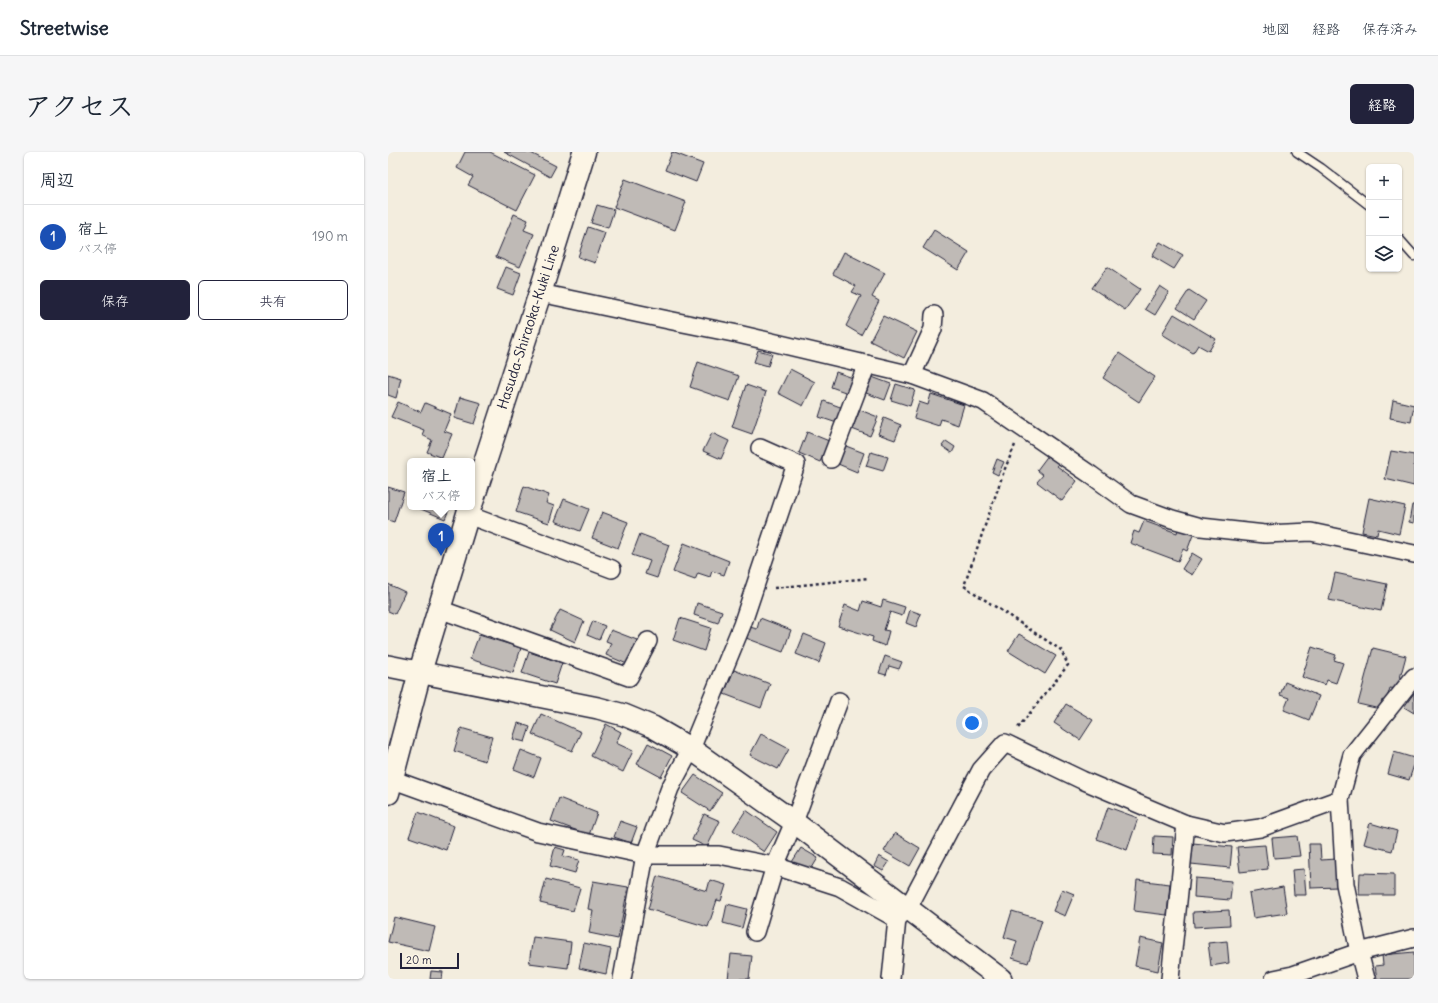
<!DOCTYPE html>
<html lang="ja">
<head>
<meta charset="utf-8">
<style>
	body { margin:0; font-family:Delius,"Klee One",sans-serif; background:#f6f6f7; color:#1f2937 }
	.controls { position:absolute; right:12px; top:12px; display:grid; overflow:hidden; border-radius:6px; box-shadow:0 1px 3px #0004 }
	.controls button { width:36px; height:36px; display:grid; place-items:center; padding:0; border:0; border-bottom:1px solid #e0e1e3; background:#fff; color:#1f2937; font:20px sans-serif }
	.scale { position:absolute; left:12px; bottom:10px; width:59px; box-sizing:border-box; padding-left:4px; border:2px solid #22223b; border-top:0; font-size:11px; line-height:14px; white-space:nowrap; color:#22223b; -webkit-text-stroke:3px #fcf5e5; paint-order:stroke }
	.you { position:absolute; left:584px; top:571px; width:14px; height:14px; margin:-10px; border:3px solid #fff; border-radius:50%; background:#1a73e8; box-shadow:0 0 0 6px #1a73e833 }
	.badge { display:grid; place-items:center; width:26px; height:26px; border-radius:50%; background:#22223b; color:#fff; font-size:13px; font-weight:700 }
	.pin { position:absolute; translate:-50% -33px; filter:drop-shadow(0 1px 2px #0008) }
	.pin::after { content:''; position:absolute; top:21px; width:14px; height:12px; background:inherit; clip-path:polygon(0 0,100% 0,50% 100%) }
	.popup { position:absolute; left:19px; top:306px; width:68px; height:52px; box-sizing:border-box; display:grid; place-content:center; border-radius:6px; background:#fff; filter:drop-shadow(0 1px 3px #0005); font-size:13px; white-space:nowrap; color:#747a83 }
	.popup b { font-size:15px; color:#1f2937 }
	.popup::after { content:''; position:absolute; left:50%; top:100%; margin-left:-8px; border:8px solid transparent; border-top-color:#fff }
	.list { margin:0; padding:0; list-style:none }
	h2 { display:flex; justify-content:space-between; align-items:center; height:52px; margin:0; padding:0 16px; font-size:17px }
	h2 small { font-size:13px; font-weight:400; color:#747a83 }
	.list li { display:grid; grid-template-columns:26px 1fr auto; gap:12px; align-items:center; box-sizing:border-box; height:64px; padding:0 16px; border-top:1px solid #e0e1e3 }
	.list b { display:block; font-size:15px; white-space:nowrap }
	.list p { margin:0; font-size:13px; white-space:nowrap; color:#747a83 }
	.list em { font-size:13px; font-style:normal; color:#747a83 }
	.actions { display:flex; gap:8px; padding:12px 16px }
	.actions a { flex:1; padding:9px 0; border:1px solid #22223b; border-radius:6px; text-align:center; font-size:14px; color:#22223b }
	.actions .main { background:#22223b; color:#fff }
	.icon { flex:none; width:22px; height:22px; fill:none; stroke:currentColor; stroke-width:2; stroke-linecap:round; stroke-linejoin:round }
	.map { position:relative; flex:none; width:1026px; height:827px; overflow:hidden; border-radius:6px }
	header { display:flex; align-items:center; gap:24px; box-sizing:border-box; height:56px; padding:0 20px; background:#fff; border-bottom:1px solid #e0e1e3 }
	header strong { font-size:19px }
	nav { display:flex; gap:22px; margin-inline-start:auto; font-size:14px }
	.intro { display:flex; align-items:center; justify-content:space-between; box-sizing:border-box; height:96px; padding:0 24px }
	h1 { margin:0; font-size:28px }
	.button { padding:10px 18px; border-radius:6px; background:#22223b; color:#fff; font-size:14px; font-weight:700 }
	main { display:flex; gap:24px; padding:0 24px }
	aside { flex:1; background:#fff; border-radius:6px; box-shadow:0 1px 3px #0004 }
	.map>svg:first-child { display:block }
</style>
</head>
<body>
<header>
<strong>Streetwise</strong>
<nav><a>地図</a><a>経路</a><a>保存済み</a></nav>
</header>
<div class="intro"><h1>アクセス</h1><a class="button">経路</a></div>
<main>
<aside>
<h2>周辺<small></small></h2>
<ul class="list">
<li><span class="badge" style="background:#1a4fb4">1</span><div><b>宿上</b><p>バス停</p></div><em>190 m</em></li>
</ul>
<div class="actions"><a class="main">保存</a><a>共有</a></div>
</aside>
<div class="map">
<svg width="1026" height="827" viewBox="0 0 1026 827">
	<rect width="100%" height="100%" fill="#f3edde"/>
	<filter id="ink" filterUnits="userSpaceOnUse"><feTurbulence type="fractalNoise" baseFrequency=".025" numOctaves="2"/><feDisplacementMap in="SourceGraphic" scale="8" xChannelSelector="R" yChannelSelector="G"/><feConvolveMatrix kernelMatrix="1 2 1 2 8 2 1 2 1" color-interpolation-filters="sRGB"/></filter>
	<g filter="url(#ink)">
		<!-- building -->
		<g fill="#bfbab6" stroke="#22223b">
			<polygon points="77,0 102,0 147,23 129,58 80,33 85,25 69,16"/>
			<polygon points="116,0 141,0 168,14 162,25"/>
			<polygon points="284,0 315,12 308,30 277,18"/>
			<polygon points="237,27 298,50 287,78 226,55"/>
			<polygon points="209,53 226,58 220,76 203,71"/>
			<polygon points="126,62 140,68 136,78 146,82 132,115 108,105"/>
			<polygon points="200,75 217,81 207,111 190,105"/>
			<polygon points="546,78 581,100 570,118 535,96"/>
			<polygon points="772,90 795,103 786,117 764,104"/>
			<polygon points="456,100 497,121 484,145 491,149 473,183 458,174 473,144 464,140 468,134 445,122"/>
			<polygon points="118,115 133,121 125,143 109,137"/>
			<polygon points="719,115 752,137 737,158 704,136"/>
			<polygon points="772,134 781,140 767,163 757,157"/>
			<polygon points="801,138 818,149 806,167 789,156"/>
			<polygon points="786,162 828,187 821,199 810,193 805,201 774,182"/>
			<polygon points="495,164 529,180 516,206 482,189"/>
			<polygon points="370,198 384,202 380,214 366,210"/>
			<polygon points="731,201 767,225 751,250 715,226"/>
			<polygon points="310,210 351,224 342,249 302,235"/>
			<polygon points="402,217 427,230 415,254 390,241"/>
			<polygon points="448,220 465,226 460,241 443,235"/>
			<polygon points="0,222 13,226 8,246 0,243"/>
			<polygon points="484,225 503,232 497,248 478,241"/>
			<polygon points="508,232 527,238 522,254 503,248"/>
			<polygon points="358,233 378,240 364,282 344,275"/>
			<polygon points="543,242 576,253 570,273 553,267 551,274 526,266 531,250 540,253"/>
			<polygon points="72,245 93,251 86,272 66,266"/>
			<polygon points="1005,248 1026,253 1023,270 1002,266"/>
			<polygon points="436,249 455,256 449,271 431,265"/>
			<polygon points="10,250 33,260 37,251 63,262 56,279 64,282 54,306 39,300 44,288 34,283 36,278 3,265"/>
			<polygon points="472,258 490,265 482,284 464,277"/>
			<polygon points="496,266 513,273 507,288 490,282"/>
			<polygon points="419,280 441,289 432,310 411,301"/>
			<polygon points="324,281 341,289 333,307 315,299"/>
			<polygon points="558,289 567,295 564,301 554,294"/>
			<polygon points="458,294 476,301 469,320 450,312"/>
			<polygon points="1003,299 1026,303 1026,334 997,327"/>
			<polygon points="483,300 500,305 495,319 478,314"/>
			<polygon points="661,302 672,310 669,314 689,329 674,349 649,330 655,323 649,318"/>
			<polygon points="609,307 616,310 610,323 604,320"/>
			<polygon points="136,334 161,343 158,351 166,354 161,371 128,360"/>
			<polygon points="0,335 16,340 6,370 0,368"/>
			<polygon points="981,346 1017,354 1011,382 990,377 989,383 974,380"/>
			<polygon points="176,347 201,357 192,379 167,369"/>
			<polygon points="1024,353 1026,353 1026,371 1021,370"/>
			<polygon points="28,355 62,355 57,367"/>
			<polygon points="214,360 240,370 230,396 204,386"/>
			<polygon points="756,369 789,381 790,377 805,383 799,399 795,397 790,409 742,391 746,379 751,381"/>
			<polygon points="252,382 281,393 269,426 257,422 262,409 244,403"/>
			<polygon points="296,391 341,409 336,423 324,419 322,425 310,421 307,428 285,420"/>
			<polygon points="804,401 814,407 804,423 794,417"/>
			<polygon points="947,421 999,432 993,459 941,448"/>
			<polygon points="0,432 17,440 7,462 0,459"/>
			<polygon points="495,448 517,455 514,464 502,460 496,478 501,479 497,494 484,489 485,485 450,474 457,453 472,459 475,449 493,455"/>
			<polygon points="309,451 334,459 330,471 306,463"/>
			<polygon points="172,458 196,469 187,490 162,478"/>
			<polygon points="522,458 533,462 528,475 518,471"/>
			<polygon points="292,466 323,476 316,499 285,488"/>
			<polygon points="372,466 403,478 395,500 358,486 362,475 369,477"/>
			<polygon points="205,469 217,474 211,488 199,483"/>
			<polygon points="223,478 249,488 239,512 218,503 223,491 218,489"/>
			<polygon points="416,482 438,491 431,511 408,502"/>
			<polygon points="631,482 668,504 657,522 620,499"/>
			<polygon points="91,483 133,496 125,521 82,507"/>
			<polygon points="924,495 948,503 946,508 955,511 948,531 939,528 937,533 914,525"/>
			<polygon points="985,496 1018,504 1009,537 1002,536 998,550 994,548 992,557 970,552"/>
			<polygon points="141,500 174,511 167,532 134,521"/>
			<polygon points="497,504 514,510 511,517 501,514 498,523 491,521"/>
			<polygon points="346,518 382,532 373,556 336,542"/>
			<polygon points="897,530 931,544 921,568 896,558 901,546 892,543"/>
			<polygon points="1026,541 1026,561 1016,555"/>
			<polygon points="678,552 705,568 692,588 666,571"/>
			<polygon points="153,562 193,580 184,599 144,582"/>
			<polygon points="130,571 142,575 137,590 125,587"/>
			<polygon points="218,572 233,580 228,591 245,599 235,620 203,604"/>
			<polygon points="73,576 104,585 97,609 66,599"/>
			<polygon points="373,582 401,597 390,617 362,603"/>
			<polygon points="260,591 284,604 273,625 249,612"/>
			<polygon points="133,598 153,606 146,625 126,617"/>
			<polygon points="1006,600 1026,606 1026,613 1021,628 1000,622"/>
			<polygon points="307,623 334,641 322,659 294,641"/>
			<polygon points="171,646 209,661 201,683 163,669"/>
			<polygon points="720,655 750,666 739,698 709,687"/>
			<polygon points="358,658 389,680 376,700 345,678"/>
			<polygon points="30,660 66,674 58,698 21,685"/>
			<polygon points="316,662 332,669 319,695 304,688"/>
			<polygon points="232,669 249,675 243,691 226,685"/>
			<polygon points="982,671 1009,679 1004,699 976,692"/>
			<polygon points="507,681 532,696 522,714 496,699"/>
			<polygon points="766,684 785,685 784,703 765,702"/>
			<polygon points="909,684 912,704 886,706 884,686"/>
			<polygon points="805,691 844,695 842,716 803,712"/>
			<polygon points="921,692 932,692 933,708 949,707 950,735 923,736"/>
			<polygon points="877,693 880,717 852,720 849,695"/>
			<polygon points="167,695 177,698 175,704 191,708 187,721 162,714"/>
			<polygon points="413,696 430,706 421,721 404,710"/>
			<polygon points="491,704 501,710 495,719 486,714"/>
			<polygon points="916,717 918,743 906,743 904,718"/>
			<polygon points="972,721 1006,722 1006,743 971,743"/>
			<polygon points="269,724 319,739 322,728 338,733 333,749 329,748 320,775 260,757"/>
			<polygon points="807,726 844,729 842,748 806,745"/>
			<polygon points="158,727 192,736 185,759 152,751"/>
			<polygon points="749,728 782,732 779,763 746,759"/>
			<polygon points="205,729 240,735 230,787 201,781 205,758 200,757"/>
			<polygon points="895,735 899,761 865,766 861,741"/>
			<polygon points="674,737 686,742 677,764 665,759"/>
			<polygon points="339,752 359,757 354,776 335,771"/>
			<polygon points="841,758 842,773 806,775 805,760"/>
			<polygon points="624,759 654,768 640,811 624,806 629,789 616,785"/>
			<polygon points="6,765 47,775 41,799 0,790"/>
			<polygon points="145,785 183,790 180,816 141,811"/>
			<polygon points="752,786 775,791 770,819 747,814"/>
			<polygon points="839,789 841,811 823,814 820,791"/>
			<polygon points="196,791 223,797 218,822 191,816"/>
			<polygon points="1026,800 1026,827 989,827 987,814 995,813 994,803"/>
			<polygon points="343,802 364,804 361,827 340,827"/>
			<polygon points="43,819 55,820 54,827 42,827"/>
		</g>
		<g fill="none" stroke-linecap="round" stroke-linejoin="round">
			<!-- service casing -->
			<g stroke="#22223b" stroke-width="11">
				<g id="service">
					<polyline points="909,0 933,16 981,53"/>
					<polyline points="1011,87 1026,104"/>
				</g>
			</g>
			<!-- minor casing -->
			<g stroke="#22223b" stroke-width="20">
				<g id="minor">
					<polyline points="152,141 285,169 350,182 524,223 595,249 703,323 743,352 784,367 813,375 877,382 923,380 1026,402"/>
					<polyline points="524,223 545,177 546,163"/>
					<polyline points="443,307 479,212"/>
					<polyline points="80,363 224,417"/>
					<polyline points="51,457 241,525 260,489"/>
					<polyline points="3,627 150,680 257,703 331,703 387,714 452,735 509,767"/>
					<polyline points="367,780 387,714 406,670 451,549"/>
					<polyline points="234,827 257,703 282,636 303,597 354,473 408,312 372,296"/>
					<polyline points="503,827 509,767 520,756 593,618 617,591 694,628 798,672 837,681 872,676 952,647"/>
					<polyline points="782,827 798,672"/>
					<polyline points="886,827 905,823 971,800 1026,786"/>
					<polyline points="978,827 971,800 957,732 952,647 964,603 1026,525"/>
				</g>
			</g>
			<!-- tertiary casing -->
			<g stroke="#22223b" stroke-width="24">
				<polyline id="tertiary" points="0,514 210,556 236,563 265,575 303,597 406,670 613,827"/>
			</g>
			<!-- secondary casing -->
			<g stroke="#22223b" stroke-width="25">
				<g id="secondary">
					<polyline points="84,350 152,141 196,0"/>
					<polyline points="0,641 32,520 82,355"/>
				</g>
			</g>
			<!-- path -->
			<g stroke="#22223b" stroke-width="2.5" stroke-dasharray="3 3" stroke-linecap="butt">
				<polyline points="627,293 616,319 576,434 673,498 680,513 630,576"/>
				<polyline points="386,436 481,426"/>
			</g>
			<!-- service -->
			<use href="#service" stroke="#fcf5e5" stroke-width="8"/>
			<!-- minor -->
			<use href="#minor" stroke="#fcf5e5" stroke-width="17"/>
			<!-- tertiary -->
			<use href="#tertiary" stroke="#fcf5e5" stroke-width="21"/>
			<!-- secondary -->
			<use href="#secondary" stroke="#fcf5e5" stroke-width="22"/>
		</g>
	</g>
	<g text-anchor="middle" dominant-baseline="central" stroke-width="3" stroke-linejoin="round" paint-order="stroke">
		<!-- street labels -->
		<g font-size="14" fill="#22223b" stroke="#fcf5e5">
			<text transform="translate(140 175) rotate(-72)">Hasuda-Shiraoka-Kuki Line</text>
		</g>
	</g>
</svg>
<div class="controls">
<button>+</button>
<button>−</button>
<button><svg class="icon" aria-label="layers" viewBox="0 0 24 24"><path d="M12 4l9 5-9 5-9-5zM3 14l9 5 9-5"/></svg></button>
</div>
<div class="scale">20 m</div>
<div class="you"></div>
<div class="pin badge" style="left:53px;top:404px;background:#1a4fb4">1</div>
<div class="popup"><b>宿上</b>バス停</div>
</div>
</main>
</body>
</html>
